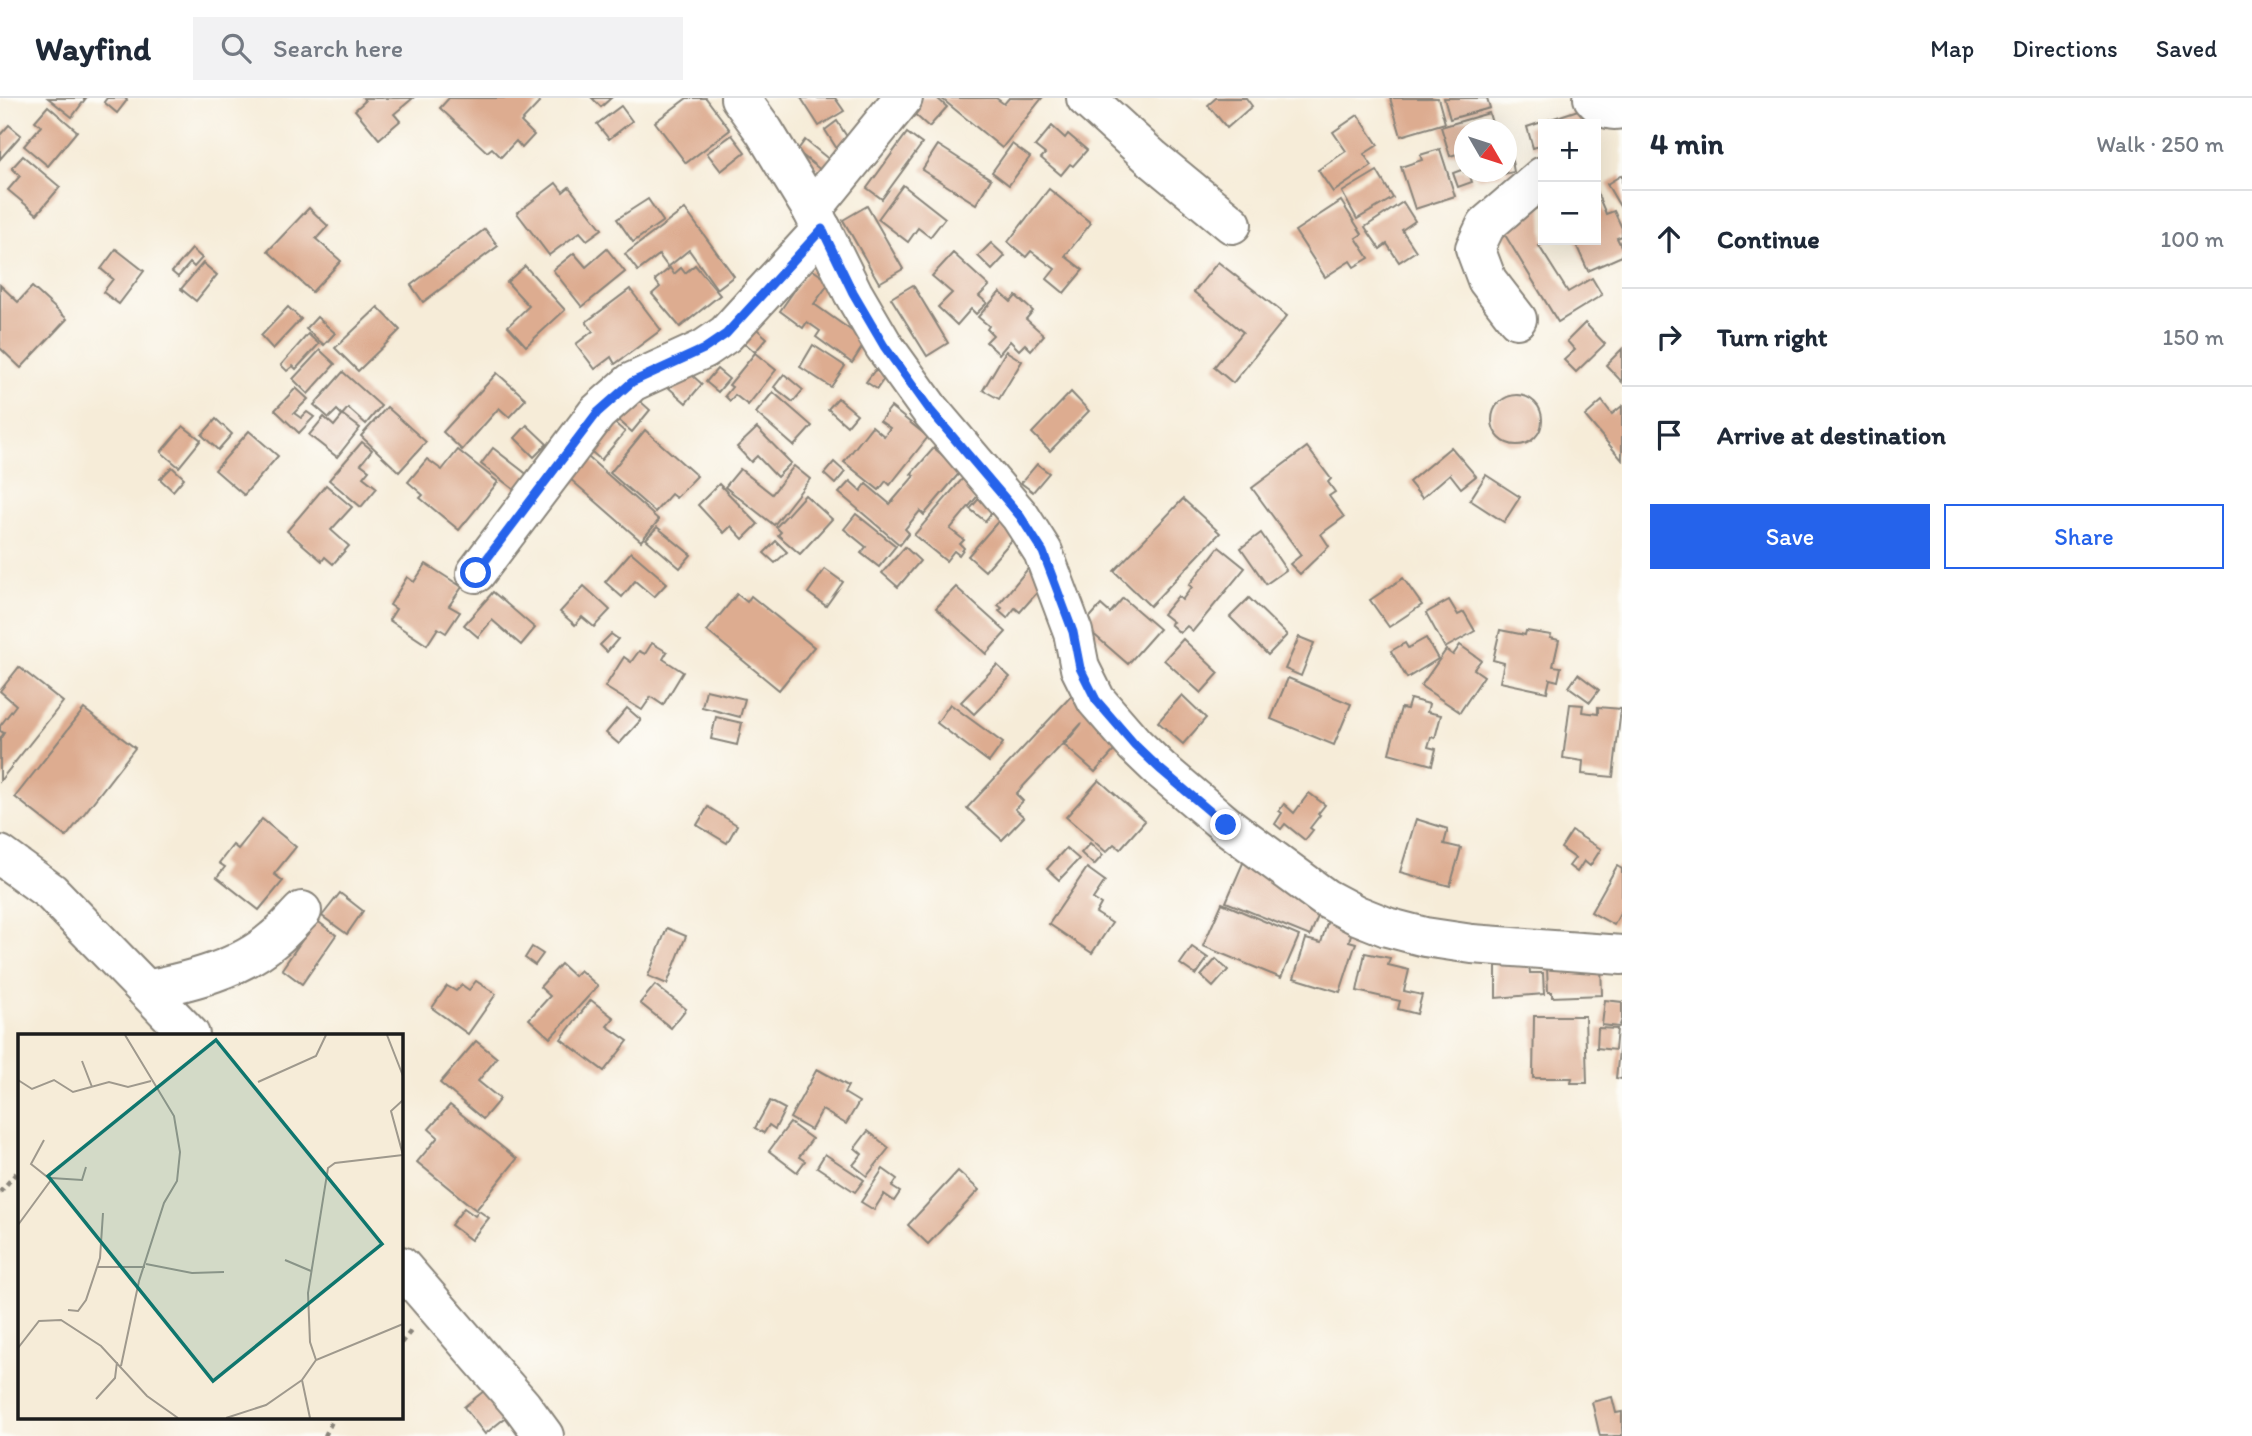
<!DOCTYPE html>
<html lang="en">
<head>
<meta charset="utf-8">
<style>
	body { margin:0; font-family:Itim,sans-serif; background:#f2f2f3; color:#1f2937 }
	.controls { position:absolute; right:21px; top:21px; display:grid; overflow:hidden; border-radius:0px; box-shadow:0 7px 28px #0002 }
	.controls button { width:63px; height:63px; display:grid; place-items:center; padding:0; border:0; border-bottom:2px solid #e0e1e3; background:#fff; color:#1f2937; font:35px sans-serif }
	.compass { position:absolute; left:1454px; top:21px; width:63px; height:63px; border-radius:50%; background:#fff; box-shadow:0 7px 28px #0002; rotate:129deg }
	.stop { position:absolute; width:21px; height:21px; margin:-16px; border:5px solid #2563eb; border-radius:50%; background:#fff }
	.stop.end { background:#2563eb; border-color:#fff; box-shadow:0 2px 7px #0008 }
	.list { margin:0; padding:0; list-style:none }
	h2 { display:flex; justify-content:space-between; align-items:center; height:91px; margin:0; padding:0 28px; font-size:30px }
	h2 small { font-size:23px; font-weight:400; color:#747a83 }
	.list li { display:grid; grid-template-columns:46px 1fr auto; gap:21px; align-items:center; box-sizing:border-box; height:98px; padding:0 28px; border-top:2px solid #e0e1e3 }
	.list b { display:block; font-size:26px; white-space:nowrap }
	.list em { font-size:23px; font-style:normal; color:#747a83 }
	.actions { display:flex; gap:14px; padding:21px 28px }
	.actions a { flex:1; padding:16px 0; border:2px solid #2563eb; border-radius:0px; text-align:center; font-size:24px; color:#2563eb }
	.actions .main { background:#2563eb; color:#fff }
	.icon { flex:none; width:38px; height:38px; fill:none; stroke:currentColor; stroke-width:2; stroke-linecap:round; stroke-linejoin:round }
	.map { position:relative; flex:none; width:1622px; height:1338px; overflow:hidden }
	header { display:flex; align-items:center; gap:42px; box-sizing:border-box; height:98px; padding:0 35px; background:#fff; border-bottom:2px solid #e0e1e3 }
	header strong { font-size:33px }
	nav { display:flex; gap:38px; margin-inline-start:auto; font-size:24px }
	.search { width:490px; height:63px; background:#f2f2f3; display:flex; align-items:center; gap:18px; box-sizing:border-box; padding:0 24px; border-radius:0px; color:#747a83; font-size:26px }
	main { display:flex }
	aside { flex:1; background:#fff }
	.map>svg:first-child { display:block }
</style>
</head>
<body>
<header>
<strong>Wayfind</strong>
<div class="search"><svg class="icon" aria-label="search" viewBox="0 0 24 24"><circle cx="10" cy="10" r="6"/><path d="M15 15l6 6"/></svg>Search here</div>
<nav><a>Map</a><a>Directions</a><a>Saved</a></nav>
</header>
<main>
<div class="map">
<svg width="1622" height="1338" viewBox="0 0 1622 1338">
	<rect width="100%" height="100%" fill="#fdfcf7"/>
	<filter id="ink" filterUnits="userSpaceOnUse"><feTurbulence type="fractalNoise" baseFrequency=".0143" numOctaves="2"/><feDisplacementMap in="SourceGraphic" scale="14" xChannelSelector="R" yChannelSelector="G"/><feConvolveMatrix kernelMatrix="1 2 1 2 8 2 1 2 1" color-interpolation-filters="sRGB"/></filter>
	<filter id="wash" filterUnits="userSpaceOnUse"><feTurbulence type="fractalNoise" baseFrequency=".00686" numOctaves="4" result="noise"/><feDisplacementMap in="SourceGraphic" scale="28" xChannelSelector="R" yChannelSelector="G"/><feGaussianBlur stdDeviation="1.57" result="paint"/><feColorMatrix in="noise" values="0 0 0 0 0 0 0 0 0 0 0 0 0 0 0 0 0 1.4 0 .05"/><feComposite in="paint" operator="in"/></filter>
	<g filter="url(#wash)">
		<rect width="100%" height="100%" fill="#f6ecd8"/>
		<g id="blocks">
			<!-- building -->
			<g fill="#ddac90">
				<polygon points="48,0 86,0 72,19"/>
				<polygon points="107,0 125,0 127,2 117,15 104,4"/>
				<polygon points="363,0 413,0 394,16 400,23 379,41 355,12 365,3"/>
				<polygon points="449,0 536,0 540,4 521,24 534,37 522,50 516,43 501,59 492,50 487,54 440,10"/>
				<polygon points="592,0 611,0 601,9"/>
				<polygon points="687,0 706,0 730,32 686,65 655,24"/>
				<polygon points="801,0 835,0 844,13 819,28"/>
				<polygon points="922,0 937,0 947,9 929,29 911,13"/>
				<polygon points="941,0 996,0 1004,6 1009,0 1042,0 1002,50"/>
				<polygon points="1216,0 1246,0 1252,8 1227,30 1208,7"/>
				<polygon points="1390,0 1438,0 1445,25 1401,38"/>
				<polygon points="1444,0 1487,0 1490,10 1450,21"/>
				<polygon points="48,8 77,33 48,68 24,48 41,28 35,23"/>
				<polygon points="621,8 632,23 609,41 597,26"/>
				<polygon points="1581,11 1585,26 1543,26 1543,47 1533,50 1527,29"/>
				<polygon points="1489,15 1494,32 1464,32 1464,54 1450,58 1441,29"/>
				<polygon points="1358,17 1378,47 1364,56 1372,68 1333,94 1318,72 1346,53 1333,34"/>
				<polygon points="837,23 851,45 839,54 825,32"/>
				<polygon points="9,27 21,37 0,61 0,37"/>
				<polygon points="1052,28 1065,40 1068,36 1087,52 1073,68 1070,66 1061,77 1041,60 1045,56 1035,48"/>
				<polygon points="907,35 922,46 882,101 867,90"/>
				<polygon points="732,37 745,54 721,73 707,55"/>
				<polygon points="805,42 836,67 827,77 797,53"/>
				<polygon points="1012,46 1030,59 1009,87 992,74"/>
				<polygon points="938,47 991,81 976,106 922,72"/>
				<polygon points="1440,51 1455,98 1415,111 1401,69 1422,62 1420,57"/>
				<polygon points="1510,52 1514,74 1477,81 1475,74 1506,74 1506,53"/>
				<polygon points="23,58 60,89 37,116 8,92 20,78 12,70"/>
				<polygon points="1464,71 1464,74 1468,74 1472,84 1458,89 1453,75"/>
				<polygon points="1377,73 1393,100 1357,121 1342,94"/>
				<polygon points="1622,77 1622,112 1607,86"/>
				<polygon points="556,85 563,94 569,89 602,131 587,142 580,134 549,157 517,115"/>
				<polygon points="903,87 945,120 930,139 918,130 908,144 878,121"/>
				<polygon points="1049,91 1091,125 1065,158 1083,172 1064,195 1047,181 1055,171 1031,153 1026,159 1008,144"/>
				<polygon points="1596,93 1606,116 1614,113 1622,130 1622,138 1617,140 1622,150 1622,158 1588,173 1574,142 1596,142"/>
				<polygon points="648,101 663,123 633,144 617,121"/>
				<polygon points="1341,103 1362,136 1356,140 1369,160 1354,169 1350,163 1325,179 1295,133"/>
				<polygon points="1403,104 1415,123 1402,132 1416,153 1399,164 1387,146 1380,151 1365,129"/>
				<polygon points="1542,107 1543,142 1549,142 1539,148 1568,194 1592,180 1602,197 1558,224 1502,132"/>
				<polygon points="867,108 903,171 879,185 843,122"/>
				<polygon points="309,110 328,128 316,141 341,163 312,194 268,153"/>
				<polygon points="685,111 734,178 717,191 689,152 668,169 659,157 638,173 625,156"/>
				<polygon points="485,131 498,148 423,204 411,187"/>
				<polygon points="991,145 1005,158 992,172 978,158"/>
				<polygon points="116,151 144,173 119,206 103,194 113,181 101,171"/>
				<polygon points="192,151 202,160 194,169 190,165 178,179 172,174"/>
				<polygon points="607,151 625,174 582,209 553,172 574,155 586,169"/>
				<polygon points="953,155 989,188 979,198 987,205 976,216 971,211 957,227 938,209 952,195 932,178"/>
				<polygon points="1218,164 1287,218 1233,285 1214,269 1243,234 1194,194"/>
				<polygon points="203,165 217,177 196,203 181,191"/>
				<polygon points="695,167 720,197 680,229 652,196 660,189 655,182 670,170 674,176 681,170 685,175"/>
				<polygon points="525,168 565,212 526,248 508,228 529,208 507,184"/>
				<polygon points="810,170 830,184 814,206 866,243 852,265 816,239 820,233 807,224 803,230 780,213"/>
				<polygon points="0,187 18,204 32,189 67,221 21,270 0,250"/>
				<polygon points="913,187 948,245 927,258 891,200"/>
				<polygon points="630,191 661,232 615,266 611,259 595,271 576,246 593,233 586,224"/>
				<polygon points="1000,194 1011,204 1016,198 1033,213 1026,221 1044,237 1031,252 1025,246 1019,252 1010,243 999,256 986,244 993,237 987,231 989,228 978,219"/>
				<polygon points="288,209 301,221 273,251 261,238"/>
				<polygon points="378,209 400,232 358,273 335,250"/>
				<polygon points="317,219 335,235 324,247 306,231"/>
				<polygon points="1585,225 1605,246 1576,274 1564,262 1575,252 1567,243"/>
				<polygon points="751,226 767,240 755,254 739,240"/>
				<polygon points="308,236 319,246 296,271 293,268 287,273 281,267"/>
				<polygon points="813,247 845,268 831,289 800,269"/>
				<polygon points="1622,251 1622,284 1606,267"/>
				<polygon points="320,252 335,266 308,296 293,281"/>
				<polygon points="1006,253 1022,263 999,301 983,292"/>
				<polygon points="755,255 776,272 748,307 735,297 730,303 725,298 732,289 729,287"/>
				<polygon points="685,271 702,286 686,305 669,290"/>
				<polygon points="717,271 729,281 718,294 706,284"/>
				<polygon points="875,272 885,279 877,291 866,284"/>
				<polygon points="343,274 381,308 366,326 348,310 342,317 337,312 329,320 314,307"/>
				<polygon points="497,275 526,301 509,319 499,310 462,352 443,334"/>
				<polygon points="784,276 803,292 793,304 774,289"/>
				<polygon points="296,290 308,301 294,315 301,320 307,314 314,319 299,335 275,312"/>
				<polygon points="773,294 812,328 794,348 756,315"/>
				<polygon points="1071,294 1089,313 1050,353 1032,335"/>
				<polygon points="631,295 650,312 632,334 615,319"/>
				<circle cx="1517" cy="322" r="25"/>
				<polygon points="838,300 857,316 847,328 828,311"/>
				<polygon points="1602,303 1612,316 1622,308 1622,362 1585,318"/>
				<polygon points="387,309 426,344 399,374 361,338"/>
				<polygon points="891,309 928,339 890,387 886,383 879,392 844,364 872,328 884,338 890,330 880,323"/>
				<polygon points="343,317 360,330 337,359 309,337 324,319 334,328"/>
				<polygon points="609,320 625,334 601,362 585,348"/>
				<polygon points="216,321 232,336 218,352 202,337"/>
				<polygon points="527,327 547,346 534,359 515,340"/>
				<polygon points="183,328 201,342 179,369 161,354"/>
				<polygon points="757,330 791,365 777,379 757,358 751,364 737,349"/>
				<polygon points="645,332 697,378 676,400 671,396 655,414 610,375"/>
				<polygon points="249,333 278,358 244,397 215,372"/>
				<polygon points="362,344 372,352 361,366 369,372 363,379 377,390 361,409 329,382"/>
				<polygon points="1307,349 1331,381 1328,384 1335,394 1329,398 1344,419 1321,436 1329,448 1300,476 1290,466 1301,457 1252,390"/>
				<polygon points="1451,349 1476,378 1461,390 1450,376 1422,400 1409,384"/>
				<polygon points="493,350 533,381 521,397 481,366"/>
				<polygon points="934,350 961,373 924,417 920,413 905,431 909,435 900,447 839,395 850,383 861,393 866,386 890,406 914,378 911,376"/>
				<polygon points="458,352 498,384 459,432 420,400 423,397 408,384 427,361 442,372"/>
				<polygon points="580,352 659,422 641,443 561,373"/>
				<polygon points="834,364 845,374 835,386 824,376"/>
				<polygon points="1037,366 1049,375 1033,394 1021,385"/>
				<polygon points="794,368 810,381 774,427 725,389 740,371 772,396"/>
				<polygon points="172,369 184,380 173,393 160,381"/>
				<polygon points="1486,377 1520,399 1504,424 1470,402"/>
				<polygon points="963,380 981,394 950,431 964,442 960,446 964,450 959,457 954,453 946,463 914,437"/>
				<polygon points="719,386 758,426 743,441 731,428 724,435 698,407"/>
				<polygon points="326,387 352,409 331,432 349,448 333,466 325,459 322,463 287,433"/>
				<polygon points="805,397 832,421 800,456 778,437 781,434 776,429"/>
				<polygon points="982,397 997,409 985,423 970,411"/>
				<polygon points="1183,401 1220,435 1150,508 1114,473"/>
				<polygon points="856,416 896,448 879,469 861,455 866,449 844,431"/>
				<polygon points="1001,420 1018,435 985,473 968,458"/>
				<polygon points="657,429 691,457 680,470 646,441"/>
				<polygon points="1261,435 1286,472 1266,486 1241,450"/>
				<polygon points="776,443 787,454 775,465 764,455"/>
				<polygon points="905,449 920,463 898,489 882,475"/>
				<polygon points="1219,449 1245,470 1193,533 1187,528 1180,535 1170,526 1173,524 1163,516 1178,498 1182,502 1192,489 1189,487"/>
				<polygon points="631,454 667,485 654,499 635,483 622,499 605,484"/>
				<polygon points="426,466 462,489 449,508 460,514 446,535 438,530 427,547 389,522 396,511 390,507 407,479 414,484"/>
				<polygon points="1031,467 1048,482 1020,514 1015,510 1007,520 999,513 1002,510 998,507"/>
				<polygon points="825,471 843,484 826,508 808,495"/>
				<polygon points="1403,480 1422,507 1389,529 1370,502"/>
				<polygon points="584,488 610,512 594,529 582,519 575,527 560,514"/>
				<polygon points="956,489 1006,534 986,556 936,510"/>
				<polygon points="493,494 535,530 521,547 492,522 478,539 464,527"/>
				<polygon points="737,496 747,504 751,498 814,549 779,592 707,533"/>
				<polygon points="1123,500 1159,531 1128,566 1083,527 1101,507 1110,515"/>
				<polygon points="1249,500 1287,537 1268,557 1230,519"/>
				<polygon points="1449,502 1458,517 1464,514 1475,533 1445,550 1426,515"/>
				<polygon points="1500,532 1525,537 1526,533 1551,537 1550,540 1559,542 1553,568 1561,569 1558,583 1550,581 1547,594 1500,584 1504,565 1493,562"/>
				<polygon points="611,536 618,541 607,554 600,547"/>
				<polygon points="1299,539 1314,545 1301,578 1285,571"/>
				<polygon points="1426,540 1438,561 1407,580 1391,553 1405,545 1408,550"/>
				<polygon points="1183,541 1219,575 1201,595 1164,562"/>
				<polygon points="652,545 667,554 663,561 683,574 663,607 651,599 642,612 605,589 624,559 631,564 639,553 645,556"/>
				<polygon points="1460,547 1481,562 1474,571 1484,578 1460,614 1421,588 1446,552 1453,557"/>
				<polygon points="997,567 1010,579 974,616 961,604"/>
				<polygon points="19,569 63,604 0,683 0,641 4,635 0,633 0,628 16,607 0,593"/>
				<polygon points="1578,576 1599,592 1590,604 1569,589"/>
				<polygon points="1288,580 1351,606 1334,647 1271,621"/>
				<polygon points="706,592 745,601 740,619 702,609"/>
				<polygon points="1074,595 1123,643 1095,674 1064,647 1082,625 1016,696 1023,703 1015,711 1024,719 1002,742 967,710"/>
				<polygon points="1182,597 1206,620 1183,646 1158,624"/>
				<polygon points="1410,601 1429,606 1427,614 1441,617 1435,640 1431,639 1428,649 1436,651 1432,667 1389,655 1401,610 1407,611"/>
				<polygon points="950,606 1003,645 989,664 937,625"/>
				<polygon points="1570,606 1583,607 1582,614 1598,616 1598,609 1621,611 1613,679 1582,676 1583,663 1563,660"/>
				<polygon points="627,610 641,622 619,646 606,635"/>
				<polygon points="84,611 135,650 66,739 15,699"/>
				<polygon points="716,619 742,625 737,647 711,641"/>
				<polygon points="1099,682 1145,723 1120,751 1114,746 1106,754 1066,719"/>
				<polygon points="1309,695 1325,707 1318,716 1320,717 1310,730 1313,732 1305,742 1285,726 1281,731 1275,726 1282,715 1279,713 1284,706 1294,715"/>
				<polygon points="708,709 737,727 727,745 697,727"/>
				<polygon points="262,721 296,749 274,776 283,783 259,812 217,779 225,769 219,765 233,747 238,751"/>
				<polygon points="1416,721 1448,731 1444,746 1461,750 1450,788 1400,774"/>
				<polygon points="1572,733 1601,751 1590,768 1584,763 1577,774 1569,768 1575,760 1561,750"/>
				<polygon points="1090,745 1103,757 1094,767 1081,755"/>
				<polygon points="1066,750 1079,761 1059,782 1047,771"/>
				<polygon points="1246,758 1320,813 1310,838 1226,804"/>
				<polygon points="1617,768 1622,771 1622,812 1614,827 1591,814"/>
				<polygon points="1087,770 1105,783 1093,801 1101,806 1096,815 1112,825 1092,855 1049,826"/>
				<polygon points="340,795 363,813 347,836 322,818"/>
				<polygon points="1222,805 1299,838 1281,880 1203,848"/>
				<polygon points="1330,815 1355,823 1349,843 1356,845 1340,894 1294,880 1306,841 1321,845"/>
				<polygon points="316,822 336,837 302,886 282,871"/>
				<polygon points="667,830 686,838 667,886 648,878"/>
				<polygon points="532,849 543,856 535,867 525,860"/>
				<polygon points="1192,849 1208,860 1196,877 1180,866"/>
				<polygon points="1496,853 1528,861 1530,875 1543,875 1544,896 1496,900"/>
				<polygon points="1365,855 1390,860 1388,867 1409,872 1404,893 1422,897 1417,916 1398,911 1400,903 1357,893"/>
				<polygon points="1216,861 1228,872 1213,889 1201,878"/>
				<polygon points="561,866 574,878 580,872 598,888 550,940 529,921 550,898 540,889"/>
				<polygon points="1601,867 1602,897 1552,899 1552,894 1548,894 1547,869"/>
				<polygon points="476,883 496,896 468,936 432,910 447,888 456,893 462,887 469,892"/>
				<polygon points="655,887 686,911 671,930 640,905"/>
				<polygon points="591,902 614,920 607,928 628,943 604,973 561,941"/>
				<polygon points="1605,902 1622,904 1622,922 1619,929 1602,927"/>
				<polygon points="1534,918 1585,918 1587,985 1571,985 1572,980 1533,980"/>
				<polygon points="1598,930 1617,931 1615,952 1597,950"/>
				<polygon points="476,943 497,960 478,983 500,1001 483,1021 440,985"/>
				<polygon points="1620,944 1622,944 1622,981 1616,980"/>
				<polygon points="817,971 848,988 844,995 859,1004 846,1026 822,1012 811,1032 790,1020"/>
				<polygon points="770,1003 785,1011 775,1031 769,1027 764,1035 755,1030"/>
				<polygon points="450,1007 517,1061 476,1112 417,1064 438,1039 429,1031"/>
				<polygon points="790,1025 812,1041 799,1059 805,1063 797,1074 769,1053"/>
				<polygon points="868,1033 889,1050 867,1078 853,1067 862,1056 855,1050"/>
				<polygon points="825,1056 864,1082 855,1094 817,1069"/>
				<polygon points="883,1071 897,1081 892,1089 900,1094 894,1103 884,1096 874,1112 861,1104"/>
				<polygon points="958,1073 979,1092 928,1146 908,1127"/>
				<polygon points="464,1110 475,1118 479,1113 489,1120 471,1142 451,1127"/>
				<polygon points="489,1289 510,1316 485,1336 464,1309"/>
				<polygon points="1612,1299 1616,1315 1622,1314 1622,1338 1600,1338 1592,1304"/>
			</g>
		</g>
	</g>
	<g filter="url(#ink)">
		<use href="#blocks" fill-opacity="0" stroke="#89847a" stroke-width="2"/>
		<g fill="none" stroke-linecap="round" stroke-linejoin="round">
			<!-- minor casing -->
			<g stroke="#89847a" stroke-width="42">
				<g id="minor">
					<polyline points="740,0 764,33 812,112 853,195 884,248 930,312 1020,418 1043,454 1073,534 1080,570 1096,602 1135,647 1160,671 1226,727 1325,800 1357,817 1387,829 1425,839 1472,846 1622,857"/>
					<polyline points="1086,0 1153,61 1232,126"/>
					<path d="M1593 0C1601 10 1609 14 1622 11"/>
					<polyline points="812,112 903,0"/>
					<polyline points="1517,221 1487,182 1475,150 1486,127 1543,78"/>
					<polyline points="476,475 597,315 632,284 704,251 726,236 822,131"/>
					<polyline points="0,757 51,794 190,937"/>
					<path d="M146 892C190 883 240 871 274 841 284 833 293 822 302 813"/>
					<polyline points="401,1168 522,1308 544,1338"/>
				</g>
			</g>
			<!-- path -->
			<g stroke="#89847a" stroke-width="4.5" stroke-dasharray="5 5" stroke-linecap="butt">
				<polyline points="0,1094 19,1072"/>
				<polyline points="401,1245 411,1233"/>
				<polyline points="325,1338 334,1319"/>
			</g>
			<!-- minor -->
			<use href="#minor" stroke="#fff" stroke-width="38"/>
		</g>
	</g>
	<g fill="none" stroke-linecap="round" stroke-linejoin="round" filter="url(#ink)">
		<!-- route -->
		<polyline stroke="#2563eb" stroke-width="9" points="476,475 597,315 632,284 704,251 726,236 822,131 853,195 884,248 930,312 1020,418 1043,454 1073,534 1080,570 1096,602 1135,647 1160,671 1226,727"/>
	</g>
	<!-- overview -->
	<g transform="translate(18 936)">
		<rect width="385" height="385" fill="#f6ecd8"/>
		<path fill="none" stroke="#9f998d" stroke-width="2" d="M369 1 385 42M64 27 74 53M0 46 14 55 36 46 55 58 91 48 110 53 133 47M240 48 298 22 308 1M385 121 373 77 385 66M33 144 64 146 68 133M0 191 33 146 13 130 26 106M267 226 293 237M128 230 174 239 206 238M79 233H127M50 276 60 277 68 266 82 224 85 179M0 314 21 287 43 286 83 312 129 362 160 384M298 326 292 308 290 259 310 134 317 129 385 121M103 332 121 247 146 169 159 147 162 118 156 82 107 1M78 365 97 344 99 328M208 384 248 371 284 346M292 384 284 346 298 326 385 290"/>
		<path fill="#0f766e" fill-opacity="0.15" stroke="#0f766e" stroke-width="3.5" d="M198 6 364 210 195 347 30 142Z"/>
		<rect width="385" height="385" fill="none" stroke="#1c1c1c" stroke-width="3.5"/>
	</g>
</svg>
<div class="controls">
<button>+</button>
<button>−</button>
</div>
<svg class="compass" viewBox="-18 -18 36 36"><path d="M0-13l5 13h-10z" fill="#e53935"/><path d="M0 13l5-13h-10z" fill="#747a83"/></svg>
<div class="stop" style="left:476px;top:475px"></div>
<div class="stop end" style="left:1226px;top:727px"></div>
</div>
<aside>
<h2>4 min<small>Walk · 250 m</small></h2>
<ul class="list">
<li><svg class="icon" aria-label="ahead" viewBox="0 0 24 24"><path d="M12 20V5M6 11l6-6 6 6"/></svg><div><b>Continue</b></div><em>100 m</em></li>
<li><svg class="icon" aria-label="right" viewBox="0 0 24 24"><path d="M7 20v-9h11M14 6l5 5-5 5"/></svg><div><b>Turn right</b></div><em>150 m</em></li>
<li><svg class="icon" aria-label="arrive" viewBox="0 0 24 24"><path d="M6 21V4h12l-3 4 3 4H6"/></svg><div><b>Arrive at destination</b></div></li>
</ul>
<div class="actions"><a class="main">Save</a><a>Share</a></div>
</aside>
</main>
</body>
</html>
